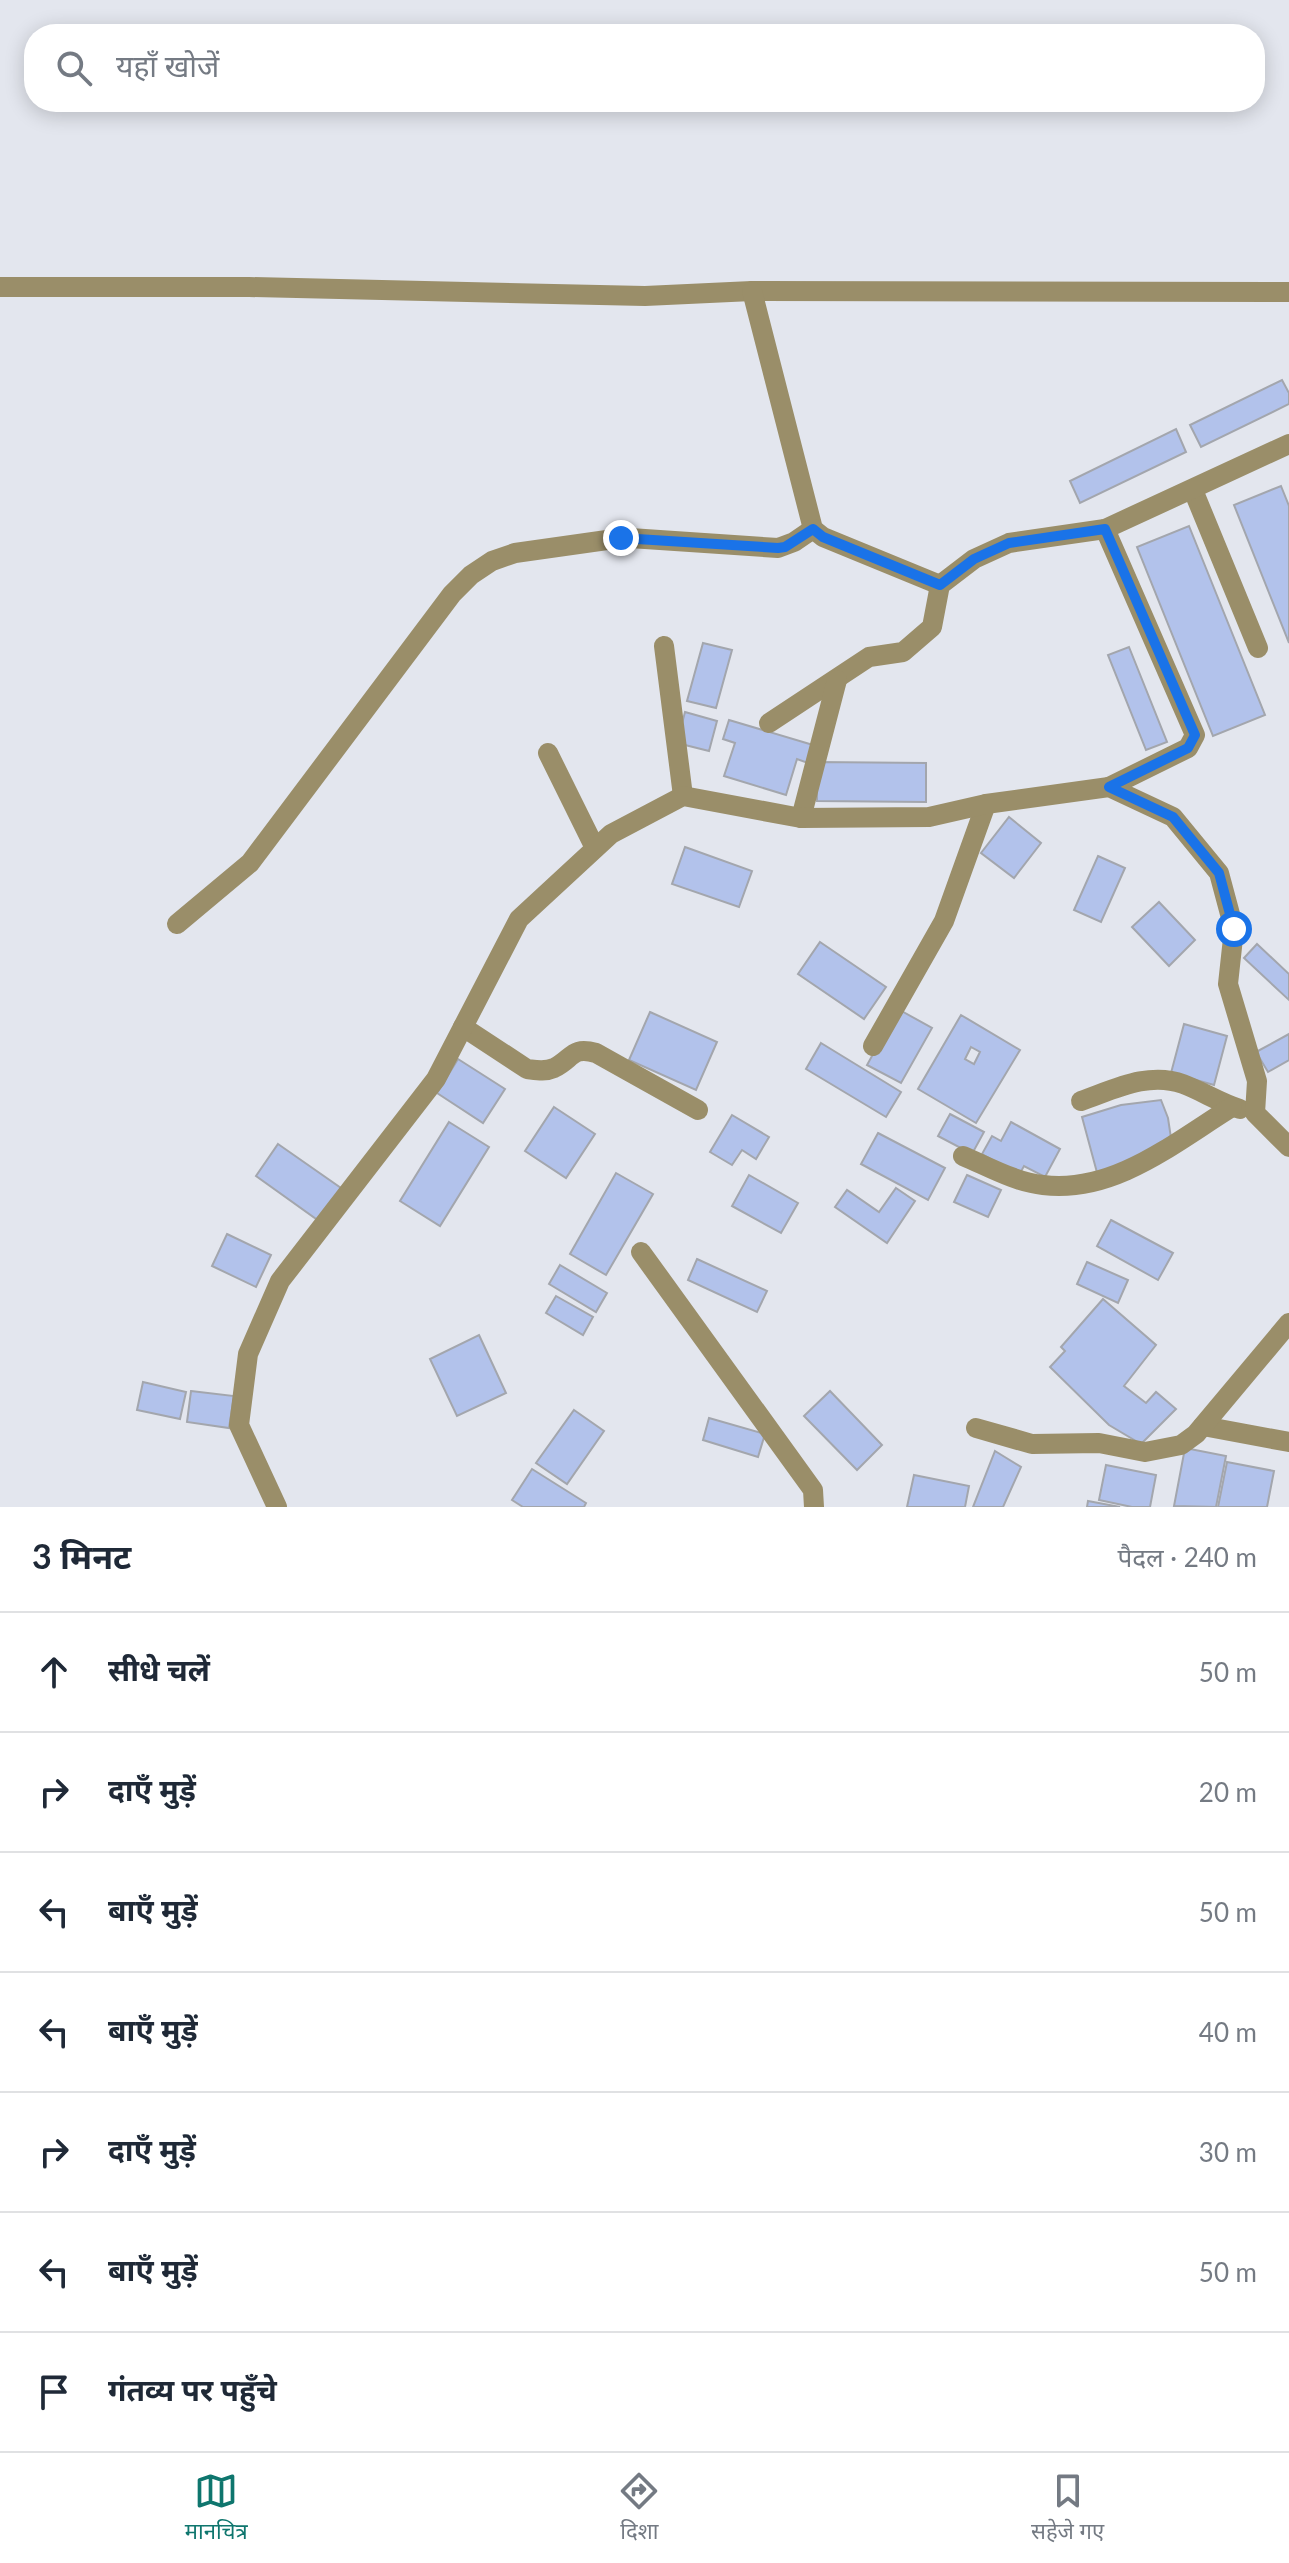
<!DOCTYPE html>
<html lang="hi">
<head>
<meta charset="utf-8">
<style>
	body { margin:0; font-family:Lato,"Noto Sans Devanagari",sans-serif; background:#f6f6f7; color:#1f2937 }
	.stop { position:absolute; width:24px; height:24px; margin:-18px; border:6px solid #1a73e8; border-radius:50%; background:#fff }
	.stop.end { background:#1a73e8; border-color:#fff; box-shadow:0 2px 8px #0008 }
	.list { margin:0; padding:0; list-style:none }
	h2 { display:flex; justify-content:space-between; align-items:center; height:104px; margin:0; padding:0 32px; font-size:34px }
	h2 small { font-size:26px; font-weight:400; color:#747a83 }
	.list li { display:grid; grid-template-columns:52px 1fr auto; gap:24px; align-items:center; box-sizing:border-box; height:120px; padding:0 32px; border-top:2px solid #e0e1e3 }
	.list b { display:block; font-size:30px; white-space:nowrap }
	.list em { font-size:26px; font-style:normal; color:#747a83 }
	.icon { flex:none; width:44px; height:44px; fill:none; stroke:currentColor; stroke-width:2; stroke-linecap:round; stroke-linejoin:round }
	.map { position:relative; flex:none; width:1289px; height:1507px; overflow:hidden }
	.search { position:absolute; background:#fff; box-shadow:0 4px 20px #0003; left:24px; right:24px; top:24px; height:88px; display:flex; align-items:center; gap:20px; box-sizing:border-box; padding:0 28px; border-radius:32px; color:#747a83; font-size:30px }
	.sheet { height:944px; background:#fff }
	nav { display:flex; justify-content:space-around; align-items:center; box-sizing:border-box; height:112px; border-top:2px solid #e0e1e3; background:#fff; font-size:22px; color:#747a83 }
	nav a { display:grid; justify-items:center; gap:4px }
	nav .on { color:#0f766e }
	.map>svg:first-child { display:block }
</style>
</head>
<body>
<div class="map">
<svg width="1289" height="1507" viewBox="0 0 1289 1507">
	<rect width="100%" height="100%" fill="#e3e6ee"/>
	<!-- building -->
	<g fill="#b2c2eb" stroke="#a3a6ad" stroke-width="2" fill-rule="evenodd">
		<polygon points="1282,380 1289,393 1289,404 1201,447 1190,425"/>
		<polygon points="1176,429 1186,452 1080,503 1070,481"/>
		<polygon points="1281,486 1289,506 1289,643 1234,505"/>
		<polygon points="1189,526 1265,715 1213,736 1137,547"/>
		<polygon points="703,643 732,650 716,708 687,701"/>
		<polygon points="1129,647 1167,742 1146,750 1108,655"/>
		<polygon points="685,712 717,721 709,751 677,743"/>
		<polygon points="729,720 813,745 808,763 797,759 786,795 724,776 735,743 723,739"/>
		<polygon points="817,762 926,763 926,802 817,801"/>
		<polygon points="1009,817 1041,843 1014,878 981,853"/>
		<polygon points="685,847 752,871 739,907 672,884"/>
		<polygon points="1098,856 1125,868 1101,922 1074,910"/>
		<polygon points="1159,902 1195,940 1169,966 1132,927"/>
		<polygon points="820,942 886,987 864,1019 798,974"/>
		<polygon points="1257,944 1289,974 1289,1000 1244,958"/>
		<polygon points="898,1009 932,1028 901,1083 867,1065"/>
		<polygon points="650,1012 717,1042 696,1090 629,1060"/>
		<path d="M961 1015 1020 1050 976 1123 918 1089ZM971 1047 980 1052 974 1064 965 1059Z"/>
		<polygon points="1184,1024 1227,1036 1214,1085 1171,1073"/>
		<polygon points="1289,1034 1289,1060 1268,1072 1256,1052"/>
		<polygon points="821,1043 901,1092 886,1117 806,1069"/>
		<polygon points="458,1059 505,1089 483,1123 437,1093"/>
		<polygon points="1161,1100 1168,1118 1171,1138 1099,1180 1082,1117 1121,1105"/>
		<polygon points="554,1107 595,1134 566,1178 525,1151"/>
		<polygon points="950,1114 984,1132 972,1154 938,1136"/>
		<polygon points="732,1115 769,1137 756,1159 742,1150 732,1165 710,1152"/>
		<polygon points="449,1122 489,1147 440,1226 400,1201"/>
		<polygon points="1011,1122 1060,1149 1045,1177 1024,1166 1019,1175 982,1154 992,1136 1001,1141"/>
		<polygon points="878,1133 945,1168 928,1200 861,1164"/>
		<polygon points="278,1144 341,1188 319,1221 256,1176"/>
		<polygon points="616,1173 653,1194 606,1275 570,1254"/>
		<polygon points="749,1175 798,1203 781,1233 732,1206"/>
		<polygon points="967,1175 1001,1190 988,1217 954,1202"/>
		<polygon points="896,1188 915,1201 887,1243 835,1207 847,1190 879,1212"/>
		<polygon points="1111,1220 1173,1253 1158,1280 1097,1246"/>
		<polygon points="227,1234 271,1255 256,1287 212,1266"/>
		<polygon points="697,1259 767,1291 757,1312 688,1280"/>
		<polygon points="1087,1262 1128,1280 1118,1303 1077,1284"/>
		<polygon points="560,1265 607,1293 596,1312 549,1284"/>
		<polygon points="556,1296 593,1317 583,1335 546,1313"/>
		<polygon points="1103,1299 1156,1345 1124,1386 1146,1403 1156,1392 1176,1409 1141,1444 1109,1425 1050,1367 1065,1351 1061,1347"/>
		<polygon points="479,1335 506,1393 457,1416 430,1359"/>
		<polygon points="143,1382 186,1392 180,1419 137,1410"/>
		<polygon points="191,1391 234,1396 229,1428 187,1422"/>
		<polygon points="830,1391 882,1445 857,1470 804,1416"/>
		<polygon points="574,1410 604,1431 567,1484 536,1463"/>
		<polygon points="709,1418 765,1434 758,1457 703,1440"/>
		<polygon points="1185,1448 1226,1456 1216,1507 1174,1506"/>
		<polygon points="995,1451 1021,1467 1003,1507 973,1507"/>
		<polygon points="1227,1462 1274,1471 1267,1507 1218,1507"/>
		<polygon points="1106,1465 1156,1475 1150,1507 1132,1507 1099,1500"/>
		<polygon points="532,1469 586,1503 584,1507 523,1507 512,1500"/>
		<polygon points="914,1475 969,1486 965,1507 907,1507"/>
		<polygon points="1088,1501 1120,1507 1087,1507"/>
	</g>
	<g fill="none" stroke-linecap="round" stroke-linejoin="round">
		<!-- street -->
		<g stroke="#9a8e69" stroke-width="20">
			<polyline points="0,287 249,287 645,296 752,291 1289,292"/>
			<polyline points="752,291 813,529 823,537 940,585"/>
			<polyline points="1193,490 1258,648"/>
			<polyline points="1105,529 1195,735 1188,748 1109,787"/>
			<polyline points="664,646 683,796"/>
			<polyline points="769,723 869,657 903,652 932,627 940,585 974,559 1009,543 1105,529 1289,444"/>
			<polyline points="548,753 595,848"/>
			<polyline points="801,818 837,680"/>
			<polyline points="177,924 250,863 452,594 471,575 492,561 515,553 614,539 630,538 778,548 794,542 813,529"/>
			<path d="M463 1027 527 1069C536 1070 545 1072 554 1068 573 1059 571 1046 596 1053L698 1110"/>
			<polyline points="873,1046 944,921 986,804"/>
			<path d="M1081 1101C1113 1090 1148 1071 1183 1084 1202 1091 1220 1103 1240 1109"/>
			<path d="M963 1156C989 1167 1015 1182 1043 1185 1114 1194 1175 1142 1232 1107"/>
			<polyline points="641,1252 813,1490 814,1507"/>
			<polyline points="1203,1426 1289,1442"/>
			<polyline points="976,1428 1032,1444 1099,1443 1145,1452 1181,1445 1196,1434 1289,1323"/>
			<polyline points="277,1507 239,1425 248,1354 280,1281 436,1079 519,919 611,834 683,796 801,818 929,817 986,804 1109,787 1173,817 1219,873 1234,929 1228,984 1257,1081 1255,1113 1289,1147"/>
		</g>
	</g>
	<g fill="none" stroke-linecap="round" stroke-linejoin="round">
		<!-- route -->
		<polyline stroke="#1a73e8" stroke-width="10" points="621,538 778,548 785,547 813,529 823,537 940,585 974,559 1009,543 1105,529 1195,735 1188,748 1109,787 1173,817 1219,873 1234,929"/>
	</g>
</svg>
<div class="stop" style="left:1234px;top:929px"></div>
<div class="stop end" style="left:621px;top:538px"></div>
<div class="search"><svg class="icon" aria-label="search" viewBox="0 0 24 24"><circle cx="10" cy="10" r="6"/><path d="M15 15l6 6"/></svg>यहाँ खोजें</div>
</div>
<section class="sheet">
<h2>3 मिनट<small>पैदल · 240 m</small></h2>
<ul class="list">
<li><svg class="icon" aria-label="ahead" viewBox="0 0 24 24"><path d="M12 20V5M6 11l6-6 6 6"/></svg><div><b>सीधे चलें</b></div><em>50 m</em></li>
<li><svg class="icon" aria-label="right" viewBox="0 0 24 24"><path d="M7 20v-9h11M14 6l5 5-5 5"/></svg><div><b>दाएँ मुड़ें</b></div><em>20 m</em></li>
<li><svg class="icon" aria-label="left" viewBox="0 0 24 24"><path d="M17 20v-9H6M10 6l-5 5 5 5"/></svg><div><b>बाएँ मुड़ें</b></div><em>50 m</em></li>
<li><svg class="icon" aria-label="left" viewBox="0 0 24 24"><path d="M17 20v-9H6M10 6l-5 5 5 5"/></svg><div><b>बाएँ मुड़ें</b></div><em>40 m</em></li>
<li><svg class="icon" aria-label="right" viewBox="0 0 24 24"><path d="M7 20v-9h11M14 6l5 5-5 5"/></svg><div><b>दाएँ मुड़ें</b></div><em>30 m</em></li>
<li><svg class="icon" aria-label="left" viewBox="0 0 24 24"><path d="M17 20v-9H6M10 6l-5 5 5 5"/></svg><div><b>बाएँ मुड़ें</b></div><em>50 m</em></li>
<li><svg class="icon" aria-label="arrive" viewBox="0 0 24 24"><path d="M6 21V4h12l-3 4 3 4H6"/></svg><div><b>गंतव्य पर पहुँचे</b></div></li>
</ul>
</section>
<nav>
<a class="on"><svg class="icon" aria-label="map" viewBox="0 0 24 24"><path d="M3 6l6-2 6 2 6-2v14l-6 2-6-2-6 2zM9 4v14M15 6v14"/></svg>मानचित्र</a>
<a><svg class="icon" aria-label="directions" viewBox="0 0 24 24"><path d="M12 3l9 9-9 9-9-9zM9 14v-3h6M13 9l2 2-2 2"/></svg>दिशा</a>
<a><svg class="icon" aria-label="saved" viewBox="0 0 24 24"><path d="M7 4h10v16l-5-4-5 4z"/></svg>सहेजे गए</a>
</nav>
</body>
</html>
